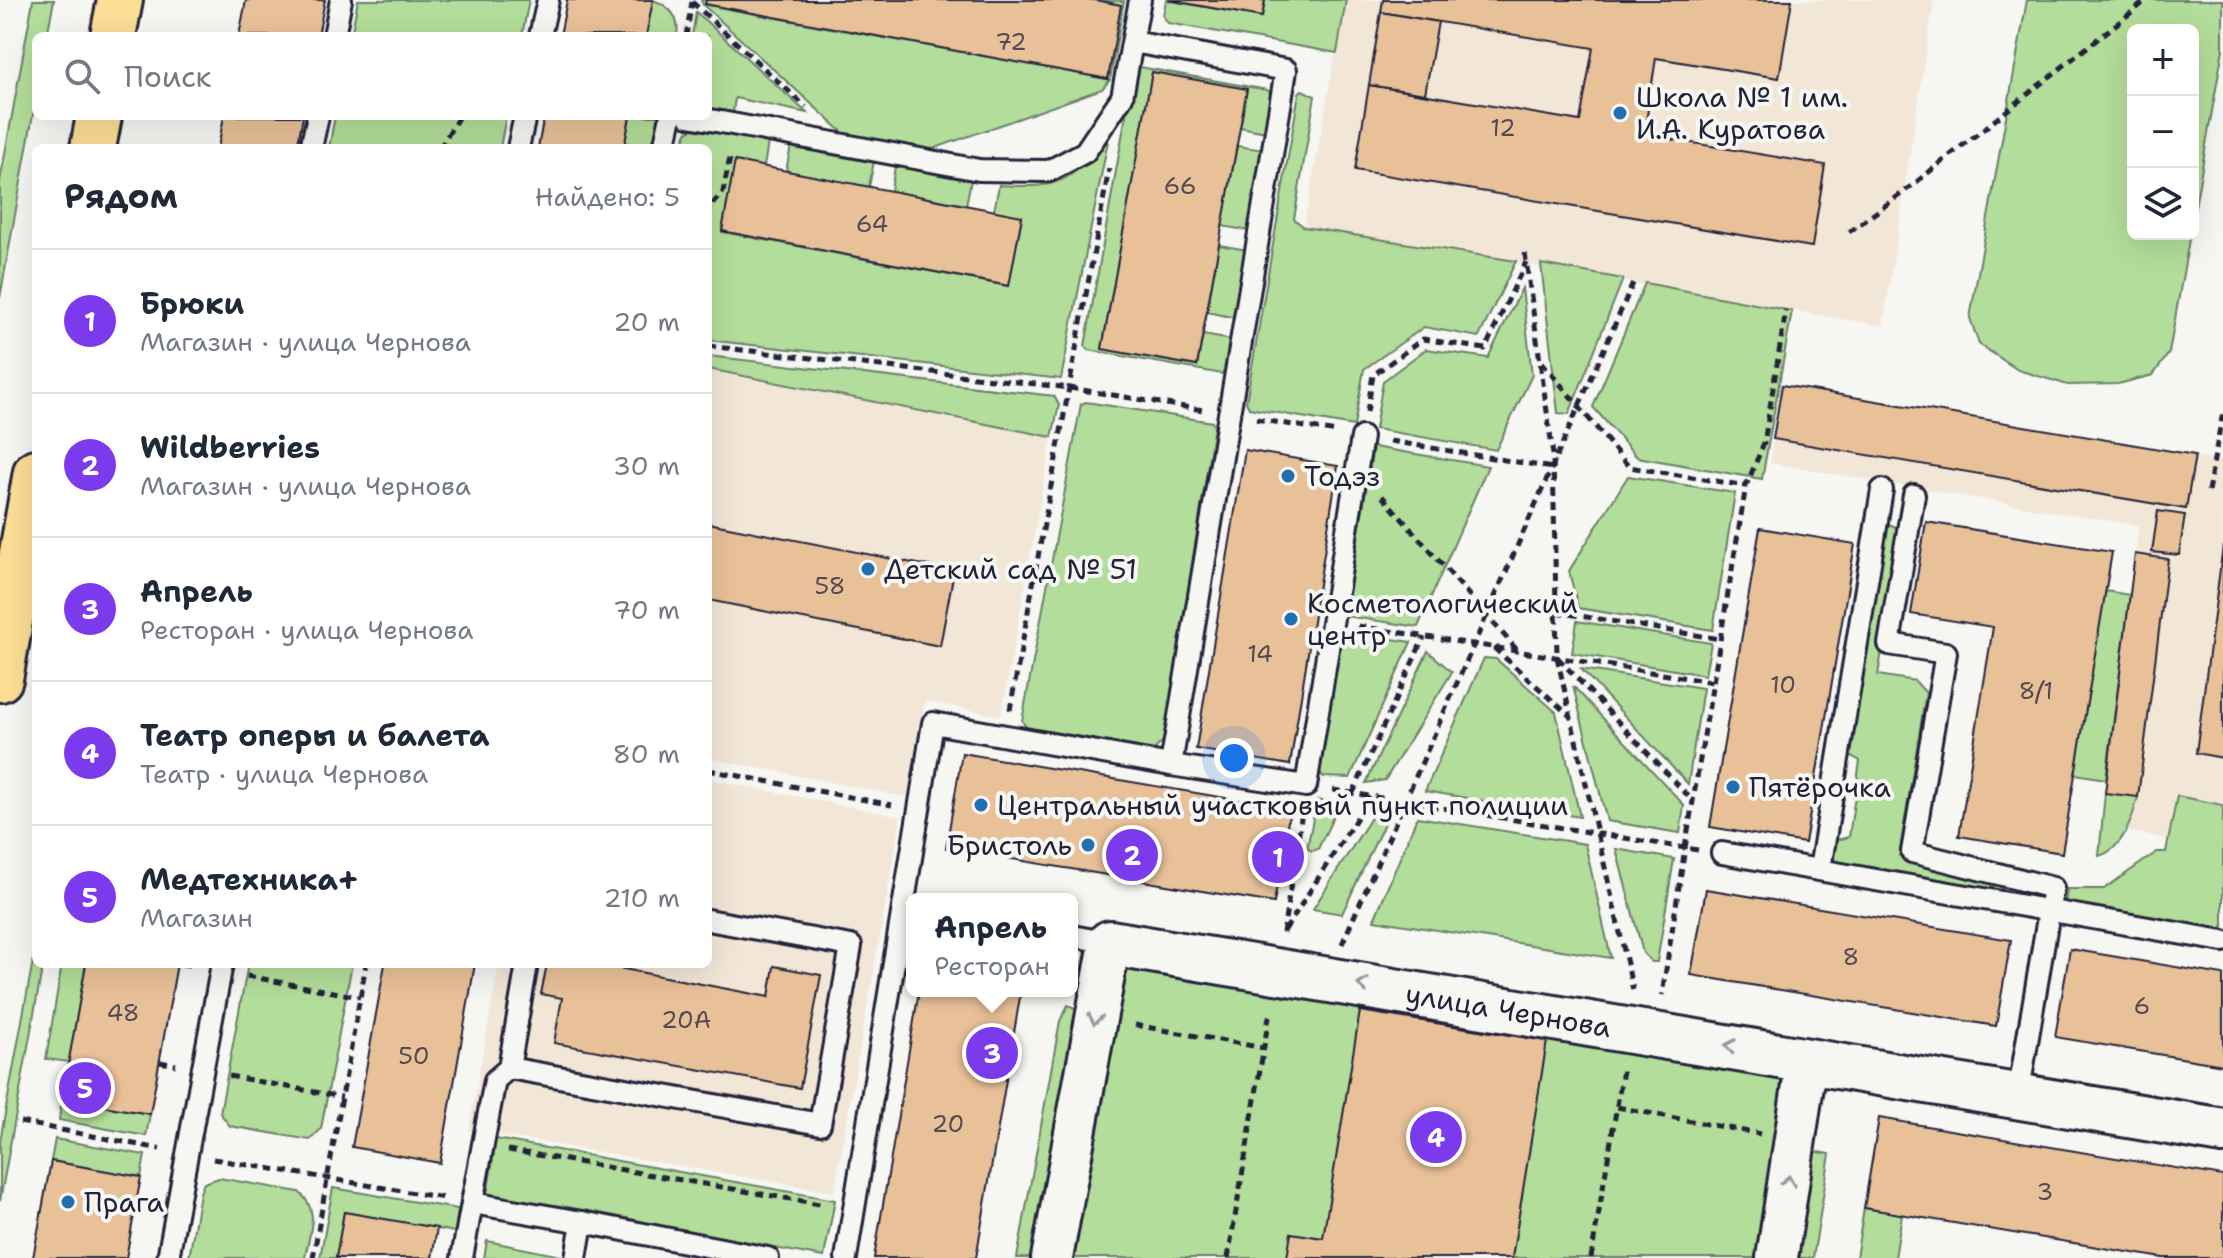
<!DOCTYPE html>
<html lang="ru">
<head>
<meta charset="utf-8">
<style>
	body { margin:0; font-family:"Shantell Sans",sans-serif; background:#f2f2f3; color:#1f2937 }
	.controls { position:absolute; right:24px; top:24px; display:grid; overflow:hidden; border-radius:12px; box-shadow:0 8px 32px #0002 }
	.controls button { width:72px; height:72px; display:grid; place-items:center; padding:0; border:0; border-bottom:2px solid #e0e1e3; background:#fff; color:#1f2937; font:40px sans-serif }
	.you { position:absolute; left:1234px; top:758px; width:28px; height:28px; margin:-20px; border:6px solid #fff; border-radius:50%; background:#1a73e8; box-shadow:0 0 0 12px #1a73e833 }
	.badge { display:grid; place-items:center; width:52px; height:52px; border-radius:50%; background:#7c3aed; color:#fff; font-size:26px; font-weight:700 }
	.pin { position:absolute; translate:-50% -50%; border:4px solid #fff; box-shadow:0 2px 8px #0006 }
	.popup { position:absolute; left:906px; top:893px; width:172px; height:104px; box-sizing:border-box; display:grid; place-content:center; border-radius:12px; background:#fff; filter:drop-shadow(0 2px 6px #0005); font-size:26px; white-space:nowrap; color:#747a83 }
	.popup b { font-size:30px; color:#1f2937 }
	.popup::after { content:''; position:absolute; left:50%; top:100%; margin-left:-16px; border:16px solid transparent; border-top-color:#fff }
	.list { margin:0; padding:0; list-style:none }
	h2 { display:flex; justify-content:space-between; align-items:center; height:104px; margin:0; padding:0 32px; font-size:34px }
	h2 small { font-size:26px; font-weight:400; color:#747a83 }
	.list li { display:grid; grid-template-columns:52px 1fr auto; gap:24px; align-items:center; box-sizing:border-box; height:144px; padding:0 32px; border-top:2px solid #e0e1e3 }
	.list b { display:block; font-size:30px; white-space:nowrap }
	.list p { margin:0; font-size:26px; white-space:nowrap; color:#747a83 }
	.list em { font-size:26px; font-style:normal; color:#747a83 }
	.icon { flex:none; width:44px; height:44px; fill:none; stroke:currentColor; stroke-width:2; stroke-linecap:round; stroke-linejoin:round }
	.map { position:relative; flex:none; width:2223px; height:1258px; overflow:hidden }
	.search { position:absolute; background:#fff; box-shadow:0 8px 32px #0002; left:32px; top:32px; width:680px; height:88px; display:flex; align-items:center; gap:20px; box-sizing:border-box; padding:0 28px; border-radius:12px; color:#747a83; font-size:30px }
	.panel { position:absolute; background:#fff; box-shadow:0 8px 32px #0002; left:32px; top:144px; width:680px; height:824px; border-radius:12px }
	.map>svg:first-child { display:block }
</style>
</head>
<body>
<div class="map">
<svg width="2223" height="1258" viewBox="0 0 2223 1258">
	<rect width="100%" height="100%" fill="#f6f6f2"/>
	<filter id="ink" filterUnits="userSpaceOnUse"><feTurbulence type="fractalNoise" baseFrequency=".0125" numOctaves="2"/><feDisplacementMap in="SourceGraphic" scale="16" xChannelSelector="R" yChannelSelector="G"/><feConvolveMatrix kernelMatrix="1 2 1 2 8 2 1 2 1" color-interpolation-filters="sRGB"/></filter>
	<g filter="url(#ink)">
		<!-- built -->
		<g fill="#f2e6d7">
			<polygon points="1345,0 1934,0 1883,326 1304,227"/>
			<polygon points="708,369 1052,437 1001,716 925,701 907,797 708,758"/>
			<polygon points="1782,385 2223,461 2223,850 2101,826 2139,526 1770,463"/>
			<polygon points="708,779 901,817 834,1192 469,1130 499,964 708,964"/>
		</g>
		<!-- green -->
		<g fill="#b3dd9a" stroke="#6a806a" stroke-width="2">
			<polygon points="33,0 54,0 47,36 36,36 36,98 0,298 0,181"/>
			<polygon points="358,0 529,0 522,36 351,36"/>
			<path d="M653 0C670 6 680 17 677 36H646Z"/>
			<polygon points="706,0 706,5 1107,79 1121,5 1095,0 1124,1 1110,80 1102,89 924,152 850,139 703,5 701,0"/>
			<polygon points="1166,0 1262,17 1265,0 1346,0 1337,53 1168,23 1163,16"/>
			<polygon points="2027,0 2223,0 2223,49 2193,218 2193,30 2133,30 2133,234 2190,234 2169,353 2153,375 2118,384 2068,385 2018,370 1979,344 1970,318"/>
			<polygon points="696,12 807,113 735,98 732,120 708,115 708,36 692,36"/>
			<polygon points="1140,67 1267,90 1273,95 1266,132 1240,127 1247,89 1152,73 1102,349 1197,366 1203,335 1232,340 1228,364 1222,374 1089,350 1085,346 1133,75"/>
			<polygon points="1302,90 1315,96 1294,219 1304,227 1516,261 1479,337 1424,327 1364,369 1354,426 1249,408 1246,402 1299,93"/>
			<polygon points="335,116 506,116 500,148 329,148"/>
			<polygon points="630,116 661,116 655,148 624,148"/>
			<path d="M1111 126 1061 379 708 340V148H680L688 131 694 128 768 142 764 167 735 162 722 232 1008 286 1022 217 994 211 999 185C1065 190 1075 180 1111 126Z"/>
			<polygon points="791,146 874,161 869,187 786,171"/>
			<polygon points="1237,146 1265,150 1251,231 1222,226"/>
			<polygon points="895,166 971,180 966,205 891,191"/>
			<polygon points="1219,245 1248,250 1236,318 1207,312"/>
			<polygon points="1541,264 1623,279 1569,414 1558,413"/>
			<polygon points="1645,283 1792,311 1762,479 1637,457 1593,407"/>
			<polygon points="1522,288 1532,375 1496,450 1375,429 1383,381 1426,349 1488,358"/>
			<polygon points="708,356 1054,396 1059,405 1052,437 708,369"/>
			<polygon points="1086,402 1212,422 1214,427 1164,740 1153,751 1036,731 1026,727 1022,721 1081,404"/>
			<polygon points="1373,447 1488,466 1418,627 1345,616"/>
			<polygon points="1628,476 1735,493 1713,630 1578,608 1569,571"/>
			<polygon points="1889,524 1900,529 1901,537 1878,675 1915,681 1926,693 1899,856 1996,882 2003,890 2000,894 1836,865 1832,861 1836,840 1849,837 1860,761 1848,754 1884,527"/>
			<polygon points="2105,591 2130,595 2106,779 2075,774"/>
			<polygon points="1577,621 1711,643 1705,675 1572,653"/>
			<polygon points="1342,631 1411,642 1350,778 1323,777 1320,772"/>
			<polygon points="1428,651 1452,672 1385,780 1366,783"/>
			<polygon points="1484,658 1496,659 1556,712 1580,817 1425,791"/>
			<polygon points="1581,669 1703,688 1688,784"/>
			<polygon points="1573,686 1684,805 1680,833 1607,821"/>
			<path d="M2105 793 2138 797C2132 820 2123 849 2099 856Z"/>
			<polygon points="2177,796 2223,805 2223,932 2065,903 2067,889 2104,889 2157,852 2166,852"/>
			<polygon points="1317,800 1339,805 1318,849 1312,851 1307,848"/>
			<polygon points="1376,810 1389,813 1342,914 1313,909"/>
			<polygon points="1417,817 1585,844 1611,958 1374,920"/>
			<polygon points="1616,849 1674,859 1657,962 1652,962 1643,953"/>
			<polygon points="36,944 36,964 43,964 0,1201 0,1141"/>
			<polygon points="62,964 86,964 69,1062 46,1059"/>
			<polygon points="248,964 352,964 321,1129 310,1140 230,1126 220,1113"/>
			<polygon points="1119,967 1786,1079 1757,1258 1069,1258"/>
			<polygon points="1068,1005 1080,1010 1039,1258 1017,1258 1060,1021"/>
			<polygon points="62,1099 150,1114 146,1136 59,1120"/>
			<polygon points="55,1139 145,1155 141,1177 51,1161"/>
			<polygon points="496,1139 835,1200 824,1257 487,1195"/>
			<polygon points="1807,1150 1830,1154 1813,1258 1791,1258"/>
			<path d="M219 1178 299 1192C321 1211 309 1232 305 1258H189L200 1193 204 1183Z"/>
			<polygon points="333,1188 458,1209 455,1232 344,1212 336,1258 320,1258"/>
			<polygon points="1864,1208 1902,1214 1895,1258 1856,1258"/>
			<polygon points="487,1241 561,1256 561,1258 484,1258"/>
		</g>
		<!-- building -->
		<g fill="#e9c199" stroke="#22223b" stroke-width="2">
			<polygon points="246,0 325,0 318,36 239,36"/>
			<polygon points="567,0 653,0 646,36 560,36"/>
			<polygon points="706,0 1095,0 1121,5 1108,79 705,4"/>
			<polygon points="1168,0 1265,0 1262,17"/>
			<polygon points="1383,0 1792,0 1779,78 1656,58 1644,135 1825,165 1812,247 1355,170 1369,85 1580,121 1593,48 1381,12"/>
			<polygon points="1381,12 1438,22 1425,94 1369,85"/>
			<polygon points="1152,72 1247,89 1197,366 1102,349"/>
			<polygon points="224,116 303,116 297,148 218,148"/>
			<polygon points="544,116 630,116 624,148 538,148"/>
			<polygon points="735,161 1022,216 1009,286 722,231"/>
			<polygon points="1782,385 2195,455 2186,509 1773,439"/>
			<polygon points="1245,450 1338,466 1290,765 1196,749"/>
			<polygon points="2158,511 2185,515 2179,555 2152,552"/>
			<polygon points="1926,522 2112,552 2062,853 1959,836 1993,627 1911,614"/>
			<polygon points="708,523 954,571 940,646 708,600"/>
			<polygon points="1760,528 1855,544 1805,843 1710,827"/>
			<polygon points="2223,546 2223,758 2196,753"/>
			<polygon points="2135,554 2168,559 2138,797 2105,793"/>
			<polygon points="962,753 1290,809 1274,903 946,848"/>
			<polygon points="1706,889 2011,940 1996,1026 1691,975"/>
			<polygon points="2070,949 2223,975 2223,1065 2055,1037"/>
			<polygon points="86,964 177,964 150,1114 62,1099"/>
			<polygon points="385,964 475,964 440,1163 352,1147"/>
			<polygon points="547,964 598,964 769,997 774,966 821,975 800,1088 554,1043 562,998 541,994"/>
			<polygon points="919,991 1021,991 976,1258 874,1258"/>
			<polygon points="1360,1011 1547,1041 1512,1258 1287,1258 1291,1233 1323,1238"/>
			<polygon points="1879,1118 2223,1176 2223,1258 2163,1258 1864,1208"/>
			<polygon points="51,1161 141,1177 126,1258 33,1258"/>
			<polygon points="344,1212 437,1228 432,1258 336,1258"/>
		</g>
		<g fill="none" stroke-linecap="round" stroke-linejoin="round">
			<!-- lane casing -->
			<g stroke="#22223b" stroke-width="26">
				<g id="lane">
					<polyline points="334,36 341,0"/>
					<polyline points="540,36 548,0"/>
					<polyline points="689,116 979,170 1049,171 1085,152 1122,97 1140,0"/>
					<polyline points="311,148 318,116"/>
					<polyline points="518,148 525,116"/>
					<polyline points="664,148 671,116"/>
					<polyline points="1914,495 1889,644 1946,653 1912,852 2053,888 2018,1096"/>
					<polyline points="1171,765 1306,786 1362,437"/>
					<polyline points="1722,853 2223,941"/>
					<polyline points="1820,869 1882,490"/>
					<polyline points="1072,936 1110,943"/>
					<polyline points="509,1068 820,1124 851,946 708,920"/>
					<polyline points="472,1203 495,1080 509,1068 527,964"/>
					<polyline points="582,1222 768,1258"/>
					<polyline points="168,1258 222,964"/>
					<polyline points="462,1258 472,1203 582,1222 576,1258"/>
					<polyline points="846,1258 933,723 1171,765 1286,70 1133,42"/>
				</g>
			</g>
			<!-- street casing -->
			<g stroke="#22223b" stroke-width="46">
				<g id="street">
					<polyline points="1052,1258 1110,943"/>
					<polyline points="1777,1258 1807,1059"/>
				</g>
			</g>
			<!-- secondary casing -->
			<g stroke="#22223b" stroke-width="50">
				<g id="secondary">
					<path id="s1" d="M1110 943 2223 1131"/>
				</g>
			</g>
			<!-- primary casing -->
			<g stroke="#22223b" stroke-width="50">
				<g id="primary">
					<polyline points="113,36 120,0"/>
					<polyline points="93,148 99,116"/>
					<polyline points="0,679 36,472"/>
				</g>
			</g>
			<!-- path -->
			<g stroke="#22223b" stroke-width="5" stroke-dasharray="8 6" stroke-linecap="butt">
				<polyline points="692,2 806,107"/>
				<polyline points="686,36 692,2"/>
				<polyline points="440,148 459,116"/>
				<polyline points="708,217 710,207 723,192 731,153"/>
				<polyline points="1849,232 1905,191 2147,0"/>
				<polyline points="1525,253 1553,455 1557,657 1633,990"/>
				<polyline points="708,346 1070,388 1203,410"/>
				<polyline points="1542,362 1629,467 1746,486"/>
				<polyline points="1367,412 1373,375 1423,339 1485,349 1526,262"/>
				<polyline points="1256,419 1337,432"/>
				<polyline points="1390,441 1553,468"/>
				<polyline points="2208,491 2223,412"/>
				<polyline points="1382,496 1518,651"/>
				<polyline points="1556,612 1720,639"/>
				<polyline points="1358,626 1713,682"/>
				<polyline points="1494,648 1570,716"/>
				<polyline points="1558,658 1693,801"/>
				<polyline points="1010,710 1109,169"/>
				<polyline points="708,770 892,805"/>
				<polyline points="1333,790 1685,848 1662,995"/>
				<polyline points="1353,793 1424,637"/>
				<polyline points="1698,850 1685,848 1693,801 1746,486 1764,443 1786,310"/>
				<polyline points="1285,930 1370,797"/>
				<polyline points="1283,933 1302,812"/>
				<polyline points="1342,944 1634,281"/>
				<polyline points="182,964 194,966"/>
				<polyline points="247,976 360,997"/>
				<polyline points="1135,1025 1264,1048"/>
				<polyline points="160,1062 176,1065"/>
				<polyline points="229,1076 342,1097"/>
				<polyline points="1617,1107 1760,1134"/>
				<polyline points="20,1122 160,1149"/>
				<polyline points="508,1150 825,1205"/>
				<polyline points="213,1159 444,1198"/>
				<polyline points="136,1209 150,1212"/>
				<polyline points="313,1258 366,964"/>
				<polyline points="1228,1258 1270,1011"/>
				<polyline points="1591,1258 1623,1070"/>
			</g>
			<!-- lane -->
			<use href="#lane" stroke="#f6f6f2" stroke-width="20"/>
			<!-- street -->
			<use href="#street" stroke="#f6f6f2" stroke-width="40"/>
			<!-- secondary -->
			<use href="#secondary" stroke="#f6f6f2" stroke-width="44"/>
			<!-- primary -->
			<use href="#primary" stroke="#fdde96" stroke-width="44"/>
		</g>
		<!-- one-way arrows -->
		<defs><path id="oneway-chevron" d="M-2-3.5L2.5 0L-2 3.5" fill="none" stroke-width="1.6" stroke-linecap="round" stroke-linejoin="round" transform="scale(2)"/></defs>
		<g stroke="#9797a0">
			<use href="#oneway-chevron" transform="translate(1363 985) rotate(-171)"/>
			<use href="#oneway-chevron" transform="translate(1095 1019) rotate(100)"/>
			<use href="#oneway-chevron" transform="translate(1730 1046) rotate(-170)"/>
			<use href="#oneway-chevron" transform="translate(1788 1181) rotate(-81)"/>
		</g>
	</g>
	<!-- markers -->
	<g fill="#1f6fb2" stroke="#f6f6f2" stroke-width="3">
		<circle cx="1620" cy="113" r="8"/>
		<circle cx="1288" cy="476" r="8"/>
		<circle cx="868" cy="569" r="8"/>
		<circle cx="1291" cy="619" r="8"/>
		<circle cx="1733" cy="787" r="8"/>
		<circle cx="981" cy="805" r="8"/>
		<circle cx="1088" cy="845" r="8"/>
		<circle cx="68" cy="1202" r="8"/>
	</g>
	<g text-anchor="middle" dominant-baseline="central" stroke-width="8" stroke-linejoin="round" paint-order="stroke">
		<!-- number labels -->
		<g font-size="24" fill="#544a52">
			<text x="1011" y="42">72</text>
			<text x="1503" y="128">12</text>
			<text x="1180" y="186">66</text>
			<text x="872" y="224">64</text>
			<text x="830" y="586">58</text>
			<text x="1260" y="654">14</text>
			<text x="1783" y="685">10</text>
			<text x="2036" y="691">8/1</text>
			<text x="1851" y="957">8</text>
			<text x="2142" y="1006">6</text>
			<text x="123" y="1013">48</text>
			<text x="686" y="1020">20А</text>
			<text x="414" y="1056">50</text>
			<text x="948" y="1124">20</text>
			<text x="2045" y="1192">3</text>
		</g>
		<!-- poi labels -->
		<g font-size="28" fill="#22223b" stroke="#f6f6f2" text-anchor="start">
			<text x="1636" y="97">Школа № 1 им.<tspan x="1636" dy="32">И.А. Куратова</tspan></text>
			<text x="1304" y="476">Тодэз</text>
			<text x="884" y="569">Детский сад № 51</text>
			<text x="1307" y="603">Косметологический<tspan x="1307" dy="32">центр</tspan></text>
			<text x="1749" y="787">Пятёрочка</text>
			<text x="997" y="805">Центральный участковый пункт полиции</text>
			<text x="1072" y="845" text-anchor="end">Бристоль</text>
			<text x="84" y="1202">Прага</text>
		</g>
		<!-- street labels -->
		<g font-size="28" fill="#22223b" stroke="#f6f6f2">
			<text stroke="none"><textPath href="#s1" startOffset="404">улица Чернова</textPath></text>
		</g>
	</g>
</svg>
<div class="controls">
<button>+</button>
<button>−</button>
<button><svg class="icon" aria-label="layers" viewBox="0 0 24 24"><path d="M12 4l9 5-9 5-9-5zM3 14l9 5 9-5"/></svg></button>
</div>
<div class="you"></div>
<div class="pin badge" style="left:1278px;top:857px">1</div>
<div class="pin badge" style="left:1132px;top:855px">2</div>
<div class="pin badge" style="left:992px;top:1053px">3</div>
<div class="popup"><b>Апрель</b>Ресторан</div>
<div class="pin badge" style="left:1436px;top:1137px">4</div>
<div class="pin badge" style="left:85px;top:1088px">5</div>
<div class="search"><svg class="icon" aria-label="search" viewBox="0 0 24 24"><circle cx="10" cy="10" r="6"/><path d="M15 15l6 6"/></svg>Поиск</div>
<section class="panel">
<h2>Рядом<small>Найдено: 5</small></h2>
<ul class="list">
<li><span class="badge">1</span><div><b>Брюки</b><p>Магазин · улица Чернова</p></div><em>20 m</em></li>
<li><span class="badge">2</span><div><b>Wildberries</b><p>Магазин · улица Чернова</p></div><em>30 m</em></li>
<li><span class="badge">3</span><div><b>Апрель</b><p>Ресторан · улица Чернова</p></div><em>70 m</em></li>
<li><span class="badge">4</span><div><b>Театр оперы и балета</b><p>Театр · улица Чернова</p></div><em>80 m</em></li>
<li><span class="badge">5</span><div><b>Медтехника+</b><p>Магазин</p></div><em>210 m</em></li>
</ul>
</section>
</div>
</body>
</html>
